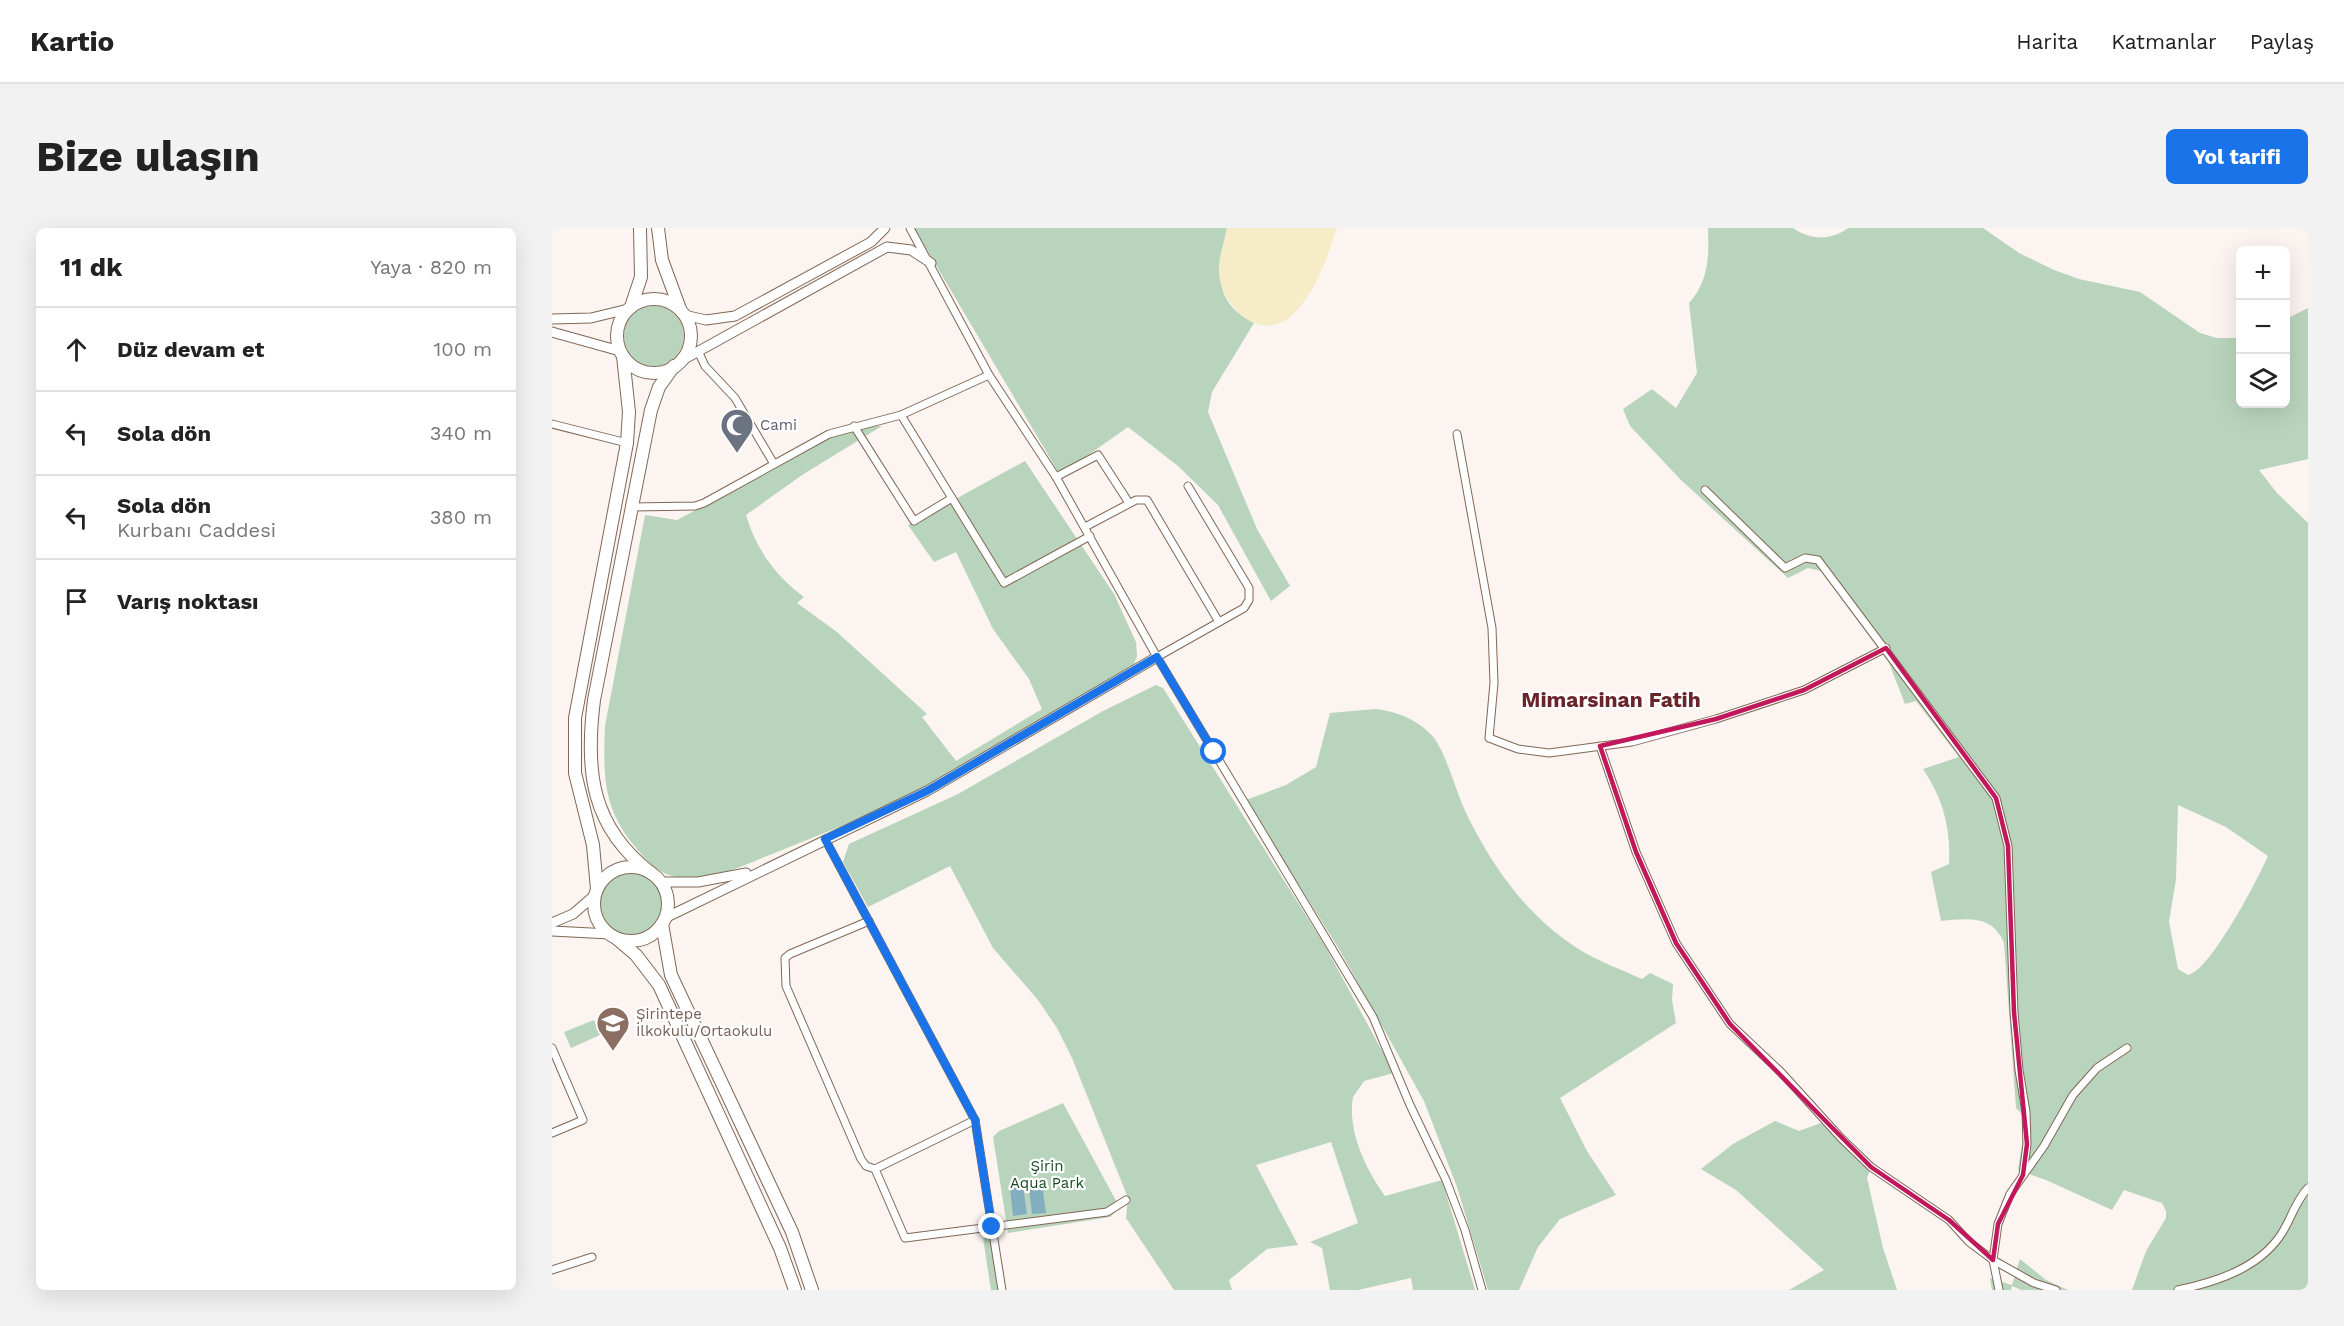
<!DOCTYPE html>
<html lang="tr">
<head>
<meta charset="utf-8">
<style>
	body { margin:0; font-family:"Work Sans",sans-serif; background:#f2f2f2; color:#222 }
	.controls { position:absolute; right:18px; top:18px; display:grid; overflow:hidden; border-radius:9px; box-shadow:0 6px 24px #0002 }
	.controls button { width:54px; height:54px; display:grid; place-items:center; padding:0; border:0; border-bottom:2px solid #e0e0e0; background:#fff; color:#222; font:30px sans-serif }
	.stop { position:absolute; width:18px; height:18px; margin:-14px; border:4px solid #1a73e8; border-radius:50%; background:#fff }
	.stop.end { background:#1a73e8; border-color:#fff; box-shadow:0 2px 6px #0008 }
	.list { margin:0; padding:0; list-style:none }
	h2 { display:flex; justify-content:space-between; align-items:center; height:78px; margin:0; padding:0 24px; font-size:26px }
	h2 small { font-size:20px; font-weight:400; color:#767676 }
	.list li { display:grid; grid-template-columns:39px 1fr auto; gap:18px; align-items:center; box-sizing:border-box; height:84px; padding:0 24px; border-top:2px solid #e0e0e0 }
	.list b { display:block; font-size:22px; white-space:nowrap }
	.list p { margin:0; font-size:20px; white-space:nowrap; color:#767676 }
	.list em { font-size:20px; font-style:normal; color:#767676 }
	.icon { flex:none; width:33px; height:33px; fill:none; stroke:currentColor; stroke-width:2; stroke-linecap:round; stroke-linejoin:round }
	.map { position:relative; flex:none; width:1756px; height:1062px; overflow:hidden; border-radius:9px }
	header { display:flex; align-items:center; gap:36px; box-sizing:border-box; height:84px; padding:0 30px; background:#fff; border-bottom:2px solid #e0e0e0 }
	header strong { font-size:28px }
	nav { display:flex; gap:33px; margin-inline-start:auto; font-size:21px }
	.intro { display:flex; align-items:center; justify-content:space-between; box-sizing:border-box; height:144px; padding:0 36px }
	h1 { margin:0; font-size:42px }
	.button { padding:15px 27px; border-radius:9px; background:#1a73e8; color:#fff; font-size:21px; font-weight:700 }
	main { display:flex; gap:36px; padding:0 36px }
	aside { flex:1; background:#fff; border-radius:9px; box-shadow:0 6px 24px #0002 }
	.map>svg:first-child { display:block }
</style>
</head>
<body>
<header>
<strong>Kartio</strong>
<nav><a>Harita</a><a>Katmanlar</a><a>Paylaş</a></nav>
</header>
<div class="intro"><h1>Bize ulaşın</h1><a class="button">Yol tarifi</a></div>
<main>
<aside>
<h2>11 dk<small>Yaya · 820 m</small></h2>
<ul class="list">
<li><svg class="icon" aria-label="ahead" viewBox="0 0 24 24"><path d="M12 20V5M6 11l6-6 6 6"/></svg><div><b>Düz devam et</b></div><em>100 m</em></li>
<li><svg class="icon" aria-label="left" viewBox="0 0 24 24"><path d="M17 20v-9H6M10 6l-5 5 5 5"/></svg><div><b>Sola dön</b></div><em>340 m</em></li>
<li><svg class="icon" aria-label="left" viewBox="0 0 24 24"><path d="M17 20v-9H6M10 6l-5 5 5 5"/></svg><div><b>Sola dön</b><p>Kurbanı Caddesi</p></div><em>380 m</em></li>
<li><svg class="icon" aria-label="arrive" viewBox="0 0 24 24"><path d="M6 21V4h12l-3 4 3 4H6"/></svg><div><b>Varış noktası</b></div></li>
</ul>
</aside>
<div class="map">
<svg width="1756" height="1062" viewBox="0 0 1756 1062">
	<rect width="100%" height="100%" fill="#fbf4f0"/>
	<!-- green -->
	<g fill="#b9d4bc" fill-rule="evenodd">
		<path d="M362 0H675C668 40 657 72 702 95L660 164 656 184 705 301 738 358 719 373 666 277 626 238 576 199 508 247Z"/>
		<path d="M1156 0H1241C1258 12 1279 13 1296 0H1431L1467 25 1502 42 1527 51 1588 64 1648 105 1665 110H1688V176H1734V91L1756 80V231L1707 242 1725 265 1756 295V1062H1580L1594 1023 1614 990V983L1610 975 1572 962 1560 982 1494 952 1466 942 1470 916V886L1464 880 1452 715C1440 686 1415 691 1389 693L1379 644 1397 636C1399 601 1391 570 1371 541L1407 529 1364 473 1353 476 1337 435 1269 343 1256 340 1236 350 1129 252 1078 198 1071 181 1100 161 1124 180 1145 145 1137 75C1157 53 1157 28 1156 0ZM1626 577 1674 599 1716 628C1706 651 1658 743 1636 747L1626 741 1617 694 1624 651Z"/>
		<circle cx="102" cy="108" r="30"/>
		<path d="M319 198H330L250 247 194 287C204 321 223 348 252 369L245 375 285 404 375 486 370 489 404 533 490 481 477 451 441 401 404 324 382 334 356 297 473 233 562 366 584 414 585 428 580 441C513 479 447 521 379 557 330 583 277 603 225 624 194 636 155 657 120 648 105 644 95 633 85 621 51 582 51 549 53 498L93 287 125 292 200 252 266 212Z"/>
		<path d="M604 457 611 460 772 716 842 845 812 853 801 869C795 903 814 942 833 968L890 952 923 1062H861L859 1050 806 1062H778L770 1020 758 1014 806 995 779 914 704 937 746 1017 715 1021 677 1052 680 1062H622L574 990 576 970 520 830 505 800 486 772 441 720 398 638 316 679 291 634 297 616 406 566 551 483Z"/>
		<path d="M823 481C847 484 867 492 883 511 898 535 904 566 917 591 943 643 978 691 1028 722 1048 734 1070 742 1090 751L1098 745 1121 756 1120 772 1124 795 1008 870 1035 923 1064 967 1008 991 986 1019 967 1062H936L905 959 872 873 787 721 694 572 734 557 764 539 778 485Z"/>
		<circle cx="79" cy="676" r="32"/>
		<polygon points="42,792 48,807 19,820 12,804"/>
		<polygon points="511,875 568,980 558,989 456,1005 441,909 447,903"/>
		<polygon points="1277,892 1320,937 1315,950 1331,1020 1345,1062 1237,1062 1272,1042 1184,962 1149,941 1181,916 1223,893 1247,903"/>
		<polygon points="438,1009 447,1062 439,1062 431,1010"/>
		<polygon points="1468,1031 1494,1052 1516,1062 1469,1062 1460,1058 1459,1062 1440,1062 1438,1050 1460,1057"/>
	</g>
	<!-- sand -->
	<path fill="#f6ecc7" d="M675 0H785C775 29 763 68 738 89 707 115 669 77 667 45 666 30 672 15 675 0Z"/>
	<!-- water -->
	<g fill="#82aec0">
		<polygon points="470,952 475,986 461,988 458,960 463,954"/>
		<polygon points="476,952 483,952 490,956 494,985 480,986"/>
	</g>
	<g fill="none" stroke-linecap="round" stroke-linejoin="round">
		<!-- street casing -->
		<g stroke="#816755" stroke-width="9">
			<g id="street">
				<polyline points="358,0 437,147 504,249 605,429 821,789 858,877 894,952 913,1002 930,1062"/>
				<polyline points="146,123 153,138 183,170 222,236"/>
				<polyline points="349,187 452,355 538,308"/>
				<polyline points="0,196 75,215"/>
				<polyline points="302,198 362,293 400,270"/>
				<polyline points="905,206 940,400 942,455 937,510 966,521 997,525 1080,514 1164,491 1252,462 1334,420"/>
				<polyline points="504,249 546,227 577,275"/>
				<polyline points="1153,262 1233,340 1253,330 1266,332 1444,570 1456,618 1462,784 1467,842 1474,884 1475,916 1471,947"/>
				<polyline points="80,279 143,278 152,275 277,206 349,187 437,147"/>
				<polyline points="533,299 584,272 595,272 667,394"/>
				<polyline points="605,429 692,380 697,372 697,360 636,258"/>
				<polyline points="1048,518 1084,624 1124,715 1178,796 1230,845 1289,910 1319,939 1397,992 1417,1014 1441,1032 1482,1055 1504,1062"/>
				<polyline points="273,611 423,892 450,1062"/>
				<polyline points="317,693 238,726 233,730 234,758 309,931 314,938 323,941"/>
				<polyline points="0,820 31,892 0,905"/>
				<polyline points="423,892 323,941 353,1010 555,984 574,972"/>
				<polyline points="0,1042 40,1029"/>
				<polyline points="1447,1062 1441,1032 1446,996 1458,966 1492,918 1521,867 1545,840 1575,820"/>
				<path d="M1626 1062C1664 1054 1708 1040 1730 1005 1740 989 1743 974 1756 960"/>
			</g>
		</g>
		<!-- secondary casing -->
		<g stroke="#816755" stroke-width="11">
			<g id="secondary">
				<polyline points="132,87 154,92 183,88 319,14 333,0"/>
				<polyline points="0,91 39,90 76,81"/>
				<polyline points="0,104 68,123"/>
				<polyline points="127,134 335,19 359,22 379,35"/>
				<polyline points="108,654 146,654 194,645"/>
				<polyline points="113,690 375,563 605,429"/>
				<polyline points="0,695 21,686 43,667"/>
				<polyline points="0,703 58,706"/>
			</g>
		</g>
		<!-- highway casing -->
		<g stroke="#816755" stroke-width="14">
			<g id="highway">
				<polyline points="106,0 110,32 128,81"/>
				<circle cx="102" cy="108" r="37"/>
				<polyline points="79,79 89,49 88,0"/>
				<circle cx="79" cy="676" r="37"/>
				<path d="M99 645C39 599 33 543 42 472L99 182 107 159 122 138"/>
				<polyline points="45,661 41,617 23,545 23,490 75,215 77,184 71,128"/>
				<polyline points="110,696 119,747 240,1004 260,1062"/>
				<polyline points="64,710 84,727 107,757 228,1020 243,1062"/>
			</g>
		</g>
		<!-- street -->
		<use href="#street" stroke="#fff" stroke-width="7"/>
		<!-- secondary -->
		<use href="#secondary" stroke="#fff" stroke-width="9"/>
		<!-- highway -->
		<use href="#highway" stroke="#fff" stroke-width="12"/>
	</g>
	<g fill="none" stroke-linecap="round" stroke-linejoin="round">
		<!-- route -->
		<polyline stroke="#1a73e8" stroke-width="8" points="440,999 423,892 273,611 375,563 605,429 662,524"/>
	</g>
	<!-- marked area -->
	<path fill="none" stroke="#c2185b" stroke-width="4.5" stroke-linejoin="round" d="M1334 420 1444 570 1456 618 1462 784 1475 916 1471 947 1446 996 1441 1032 1397 992 1319 939 1178 796 1124 715 1084 624 1048 518 1164 491 1252 462Z"/>
	<!-- icons -->
	<defs>
		<g id="mosque-pin" transform="scale(1.725)"><path d="M0 17L-7.5 6A9.5 9.5 0 1 1 7.5 6Z" fill="#6b7280" stroke="#fff"/><path d="M3.5-4.9A6 6 0 1 0 3.5 4.9A5 5 0 1 1 3.5-4.9Z" fill="#fff"/></g>
		<g id="school-pin" transform="scale(1.725)"><path d="M0 17L-7.5 6A9.5 9.5 0 1 1 7.5 6Z" fill="#8d6e63" stroke="#fff"/><path d="M0-5L7-2L0 1L-7-2ZM-4 1L0 2.5L4 1V4Q0 6-4 4Z" fill="#fff"/></g>
	</defs>
	<g fill-rule="evenodd">
		<use href="#mosque-pin" x="185" y="197"/>
		<use href="#school-pin" x="61" y="795"/>
	</g>
	<g text-anchor="middle" dominant-baseline="central" stroke-width="4.5" stroke-linejoin="round" paint-order="stroke">
		<!-- worship labels -->
		<g font-size="15" fill="#5b616d" stroke="#fff" text-anchor="start">
			<text x="208" y="197">Cami</text>
		</g>
		<!-- education labels -->
		<g font-size="15" fill="#785e54" stroke="#fff" text-anchor="start">
			<text x="84" y="786">Şirintepe<tspan x="84" dy="17">İlkokulu/Ortaokulu</tspan></text>
		</g>
		<!-- park labels -->
		<g font-size="15" fill="#184b25" stroke="#fff">
			<text x="495" y="938">Şirin<tspan x="495" dy="17">Aqua Park</tspan></text>
		</g>
		<!-- district labels -->
		<g font-size="21" font-weight="bold" fill="#6a242b" stroke="#fff">
			<text x="1059" y="471">Mimarsinan Fatih</text>
		</g>
	</g>
</svg>
<div class="controls">
<button>+</button>
<button>−</button>
<button><svg class="icon" aria-label="layers" viewBox="0 0 24 24"><path d="M12 4l9 5-9 5-9-5zM3 14l9 5 9-5"/></svg></button>
</div>
<div class="stop" style="left:662px;top:524px"></div>
<div class="stop end" style="left:440px;top:999px"></div>
</div>
</main>
</body>
</html>
